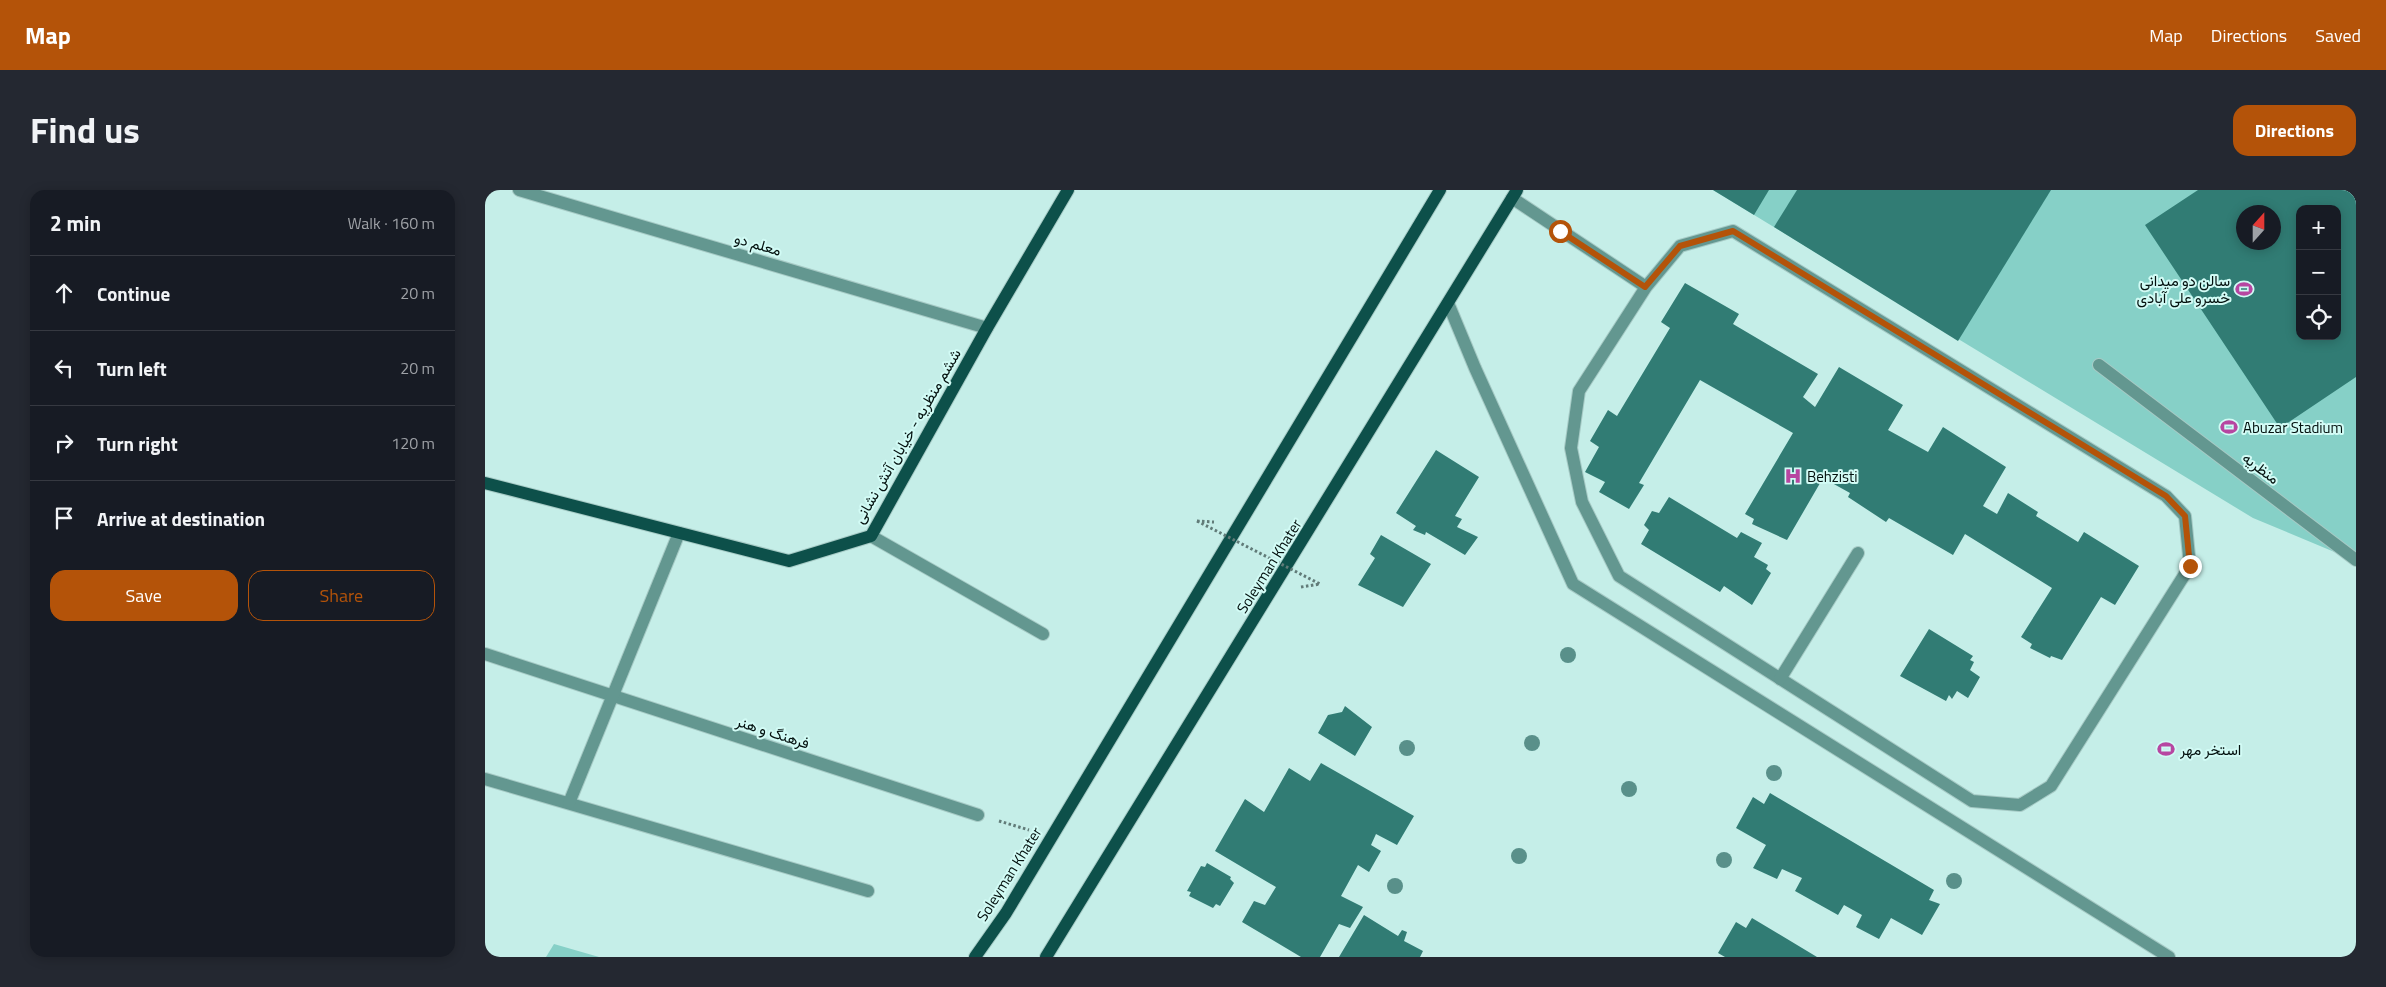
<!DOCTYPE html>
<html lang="en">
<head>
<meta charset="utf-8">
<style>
	body { margin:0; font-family:"Titillium Web",Vazirmatn,sans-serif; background:#242831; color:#f1f3f6 }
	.controls { position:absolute; right:15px; top:15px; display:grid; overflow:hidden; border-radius:10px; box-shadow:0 2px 12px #0003 }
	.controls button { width:45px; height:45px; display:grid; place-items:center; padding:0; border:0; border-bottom:1px solid #363941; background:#171b24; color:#f1f3f6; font:25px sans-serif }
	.compass { position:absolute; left:1751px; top:15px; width:45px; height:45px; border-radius:50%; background:#171b24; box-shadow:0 2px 12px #0003; rotate:21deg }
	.stop { position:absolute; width:15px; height:15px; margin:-11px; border:4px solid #b45309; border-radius:50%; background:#fff }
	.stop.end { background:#b45309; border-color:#fff; box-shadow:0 1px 5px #0008 }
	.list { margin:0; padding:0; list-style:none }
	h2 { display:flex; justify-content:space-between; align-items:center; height:65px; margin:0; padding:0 20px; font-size:21px }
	h2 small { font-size:16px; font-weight:400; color:#9ea1a6 }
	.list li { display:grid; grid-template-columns:32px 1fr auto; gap:15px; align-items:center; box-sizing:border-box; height:75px; padding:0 20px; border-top:1px solid #363941 }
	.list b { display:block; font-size:19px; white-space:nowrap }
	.list em { font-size:16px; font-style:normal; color:#9ea1a6 }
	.actions { display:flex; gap:10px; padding:15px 20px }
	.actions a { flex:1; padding:11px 0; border:1px solid #b45309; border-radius:15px; text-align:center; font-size:18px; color:#b45309 }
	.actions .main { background:#b45309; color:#fff }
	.icon { flex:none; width:28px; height:28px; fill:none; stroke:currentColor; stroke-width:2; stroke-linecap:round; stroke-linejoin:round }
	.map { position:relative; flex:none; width:1871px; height:767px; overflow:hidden; border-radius:15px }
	header { display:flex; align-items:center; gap:30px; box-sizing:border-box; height:70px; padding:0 25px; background:#b45309; color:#fff }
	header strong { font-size:24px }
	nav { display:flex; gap:28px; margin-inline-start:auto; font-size:18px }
	.intro { display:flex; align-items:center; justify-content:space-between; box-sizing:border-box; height:120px; padding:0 30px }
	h1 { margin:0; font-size:35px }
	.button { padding:12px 22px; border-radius:15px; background:#b45309; color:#fff; font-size:18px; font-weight:700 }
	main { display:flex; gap:30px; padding:0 30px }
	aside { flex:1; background:#171b24; border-radius:15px; box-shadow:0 2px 12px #0003 }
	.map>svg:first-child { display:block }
</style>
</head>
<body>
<header>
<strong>Map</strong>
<nav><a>Map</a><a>Directions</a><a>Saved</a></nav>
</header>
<div class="intro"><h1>Find us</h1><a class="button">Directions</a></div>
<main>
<aside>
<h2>2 min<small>Walk · 160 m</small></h2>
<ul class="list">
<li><svg class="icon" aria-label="ahead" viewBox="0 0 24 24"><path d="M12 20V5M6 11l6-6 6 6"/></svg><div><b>Continue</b></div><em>20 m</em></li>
<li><svg class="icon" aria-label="left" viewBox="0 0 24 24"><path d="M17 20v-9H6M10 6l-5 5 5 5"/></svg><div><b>Turn left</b></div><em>20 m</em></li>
<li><svg class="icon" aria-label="right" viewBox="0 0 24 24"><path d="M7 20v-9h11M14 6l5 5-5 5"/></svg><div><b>Turn right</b></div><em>120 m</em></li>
<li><svg class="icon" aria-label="arrive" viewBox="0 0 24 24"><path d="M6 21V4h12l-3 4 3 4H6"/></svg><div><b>Arrive at destination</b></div></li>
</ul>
<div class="actions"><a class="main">Save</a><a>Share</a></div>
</aside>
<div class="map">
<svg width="1871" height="767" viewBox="0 0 1871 767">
	<rect width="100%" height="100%" fill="#c5eee8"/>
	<!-- green -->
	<g fill="#86d0c7" fill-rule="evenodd">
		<path d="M1228 0H1871V371L1768 328ZM1815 19H1852V146H1815ZM1758 22H1788V52H1758Z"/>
		<polygon points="69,754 114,767 61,767"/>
	</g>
	<!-- building -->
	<g fill="#317c74" fill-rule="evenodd">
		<polygon points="1228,0 1284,0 1269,25"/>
		<polygon points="1312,0 1566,0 1473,151 1289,37"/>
		<path d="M1713 0H1871V187L1795 238 1660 35ZM1815 19H1852V146H1815ZM1758 22H1788V52H1758Z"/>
		<polygon points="1200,93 1254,124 1248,134 1333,184 1318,207 1330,217 1354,177 1418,215 1403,240 1443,262 1458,237 1521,277 1498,316 1512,324 1523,303 1553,322 1551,326 1593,352 1599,342 1654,376 1630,415 1616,407 1577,470 1566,466 1565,468 1545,458 1547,454 1536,447 1567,398 1480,344 1468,365 1404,328 1401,332 1363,307 1365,303 1338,288 1302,350 1267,334 1269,329 1260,324 1308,243 1215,190 1154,293 1159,295 1144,319 1114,302 1120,292 1100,282 1114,257 1105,251 1123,220 1132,226 1185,138 1176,132"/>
		<polygon points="951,260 994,287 970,326 977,329 972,337 993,347 980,365 941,342 940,345 928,340 931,336 911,323"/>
		<polygon points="1184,307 1252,348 1256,342 1277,353 1269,367 1283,375 1281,379 1286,383 1267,415 1239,396 1235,402 1156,354 1164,340 1159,335 1167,321 1174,323"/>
		<polygon points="896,345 946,374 918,417 873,395 890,368 885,364"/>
		<polygon points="1444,439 1488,466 1485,470 1489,472 1485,480 1495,487 1483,508 1472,501 1467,509 1464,505 1461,511 1415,486"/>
		<polygon points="860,516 887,537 870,566 833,543 843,525 857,522"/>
		<polygon points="836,573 929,626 912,655 891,644 886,655 896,661 884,682 873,675 856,706 878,717 865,738 854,734 835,767 816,767 757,732 769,711 780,715 791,697 730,661 760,609 779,622 804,578 825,591"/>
		<polygon points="1285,603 1449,700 1444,710 1455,714 1437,745 1406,728 1394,749 1371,737 1377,725 1359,715 1353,725 1310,701 1317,688 1297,679 1292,689 1268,678 1281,655 1251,638 1268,607 1279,614"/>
		<polygon points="722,673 746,687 745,689 749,693 735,716 731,714 728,718 704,706 706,702 702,701 716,676 720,677"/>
		<polygon points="879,725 913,746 917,740 922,742 919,751 938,761 935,767 854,767"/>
		<polygon points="1267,728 1332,767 1240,767 1233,763 1251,732 1261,738"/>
	</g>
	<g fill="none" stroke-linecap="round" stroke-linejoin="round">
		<!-- minor casing -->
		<g stroke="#a6cac5" stroke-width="14">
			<g id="minor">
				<polyline points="34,0 502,138"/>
				<polyline points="1027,8 1161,97 1094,201 1086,258 1097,312 1134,386 1487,611 1535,615 1566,596 1705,376 1700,326 1681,306 1248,41 1195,56 1161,97"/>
				<polyline points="963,113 990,178 1088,394 1684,767"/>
				<polyline points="1614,175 1871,370"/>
				<polyline points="386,346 558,444"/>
				<polyline points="0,464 493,625"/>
				<polyline points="1295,489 1373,363"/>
				<polyline points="0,589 383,701"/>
				<polyline points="84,613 194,343"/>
			</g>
		</g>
		<!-- major casing -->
		<g stroke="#a6cac5" stroke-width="14">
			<g id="major">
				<polyline points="0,293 304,371 386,346 502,138 583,0"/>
				<polyline points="490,767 521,723 955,0"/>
				<polyline points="561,767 1032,0"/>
			</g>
		</g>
		<!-- path -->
		<g stroke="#617b78" stroke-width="3" stroke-dasharray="2.5 2.5" stroke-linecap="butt">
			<polyline points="712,331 729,332"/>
			<polyline points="816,397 835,394"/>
			<polyline points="514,631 544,640"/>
		</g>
		<!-- minor -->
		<use href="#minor" stroke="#639790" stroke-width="12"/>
		<!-- major -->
		<use href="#major" stroke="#0d504a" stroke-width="12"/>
		<!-- path-bridge -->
		<polyline stroke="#617b78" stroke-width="3" stroke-dasharray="2.5 2.5" stroke-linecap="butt" points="712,331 835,394"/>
	</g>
	<!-- trees -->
	<g fill="#59908a">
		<circle cx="1083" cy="465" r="8"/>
		<circle cx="1047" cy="553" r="8"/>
		<circle cx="922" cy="558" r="8"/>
		<circle cx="1289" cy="583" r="8"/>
		<circle cx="1144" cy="599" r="8"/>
		<circle cx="1034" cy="666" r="8"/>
		<circle cx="1239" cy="670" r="8"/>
		<circle cx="1469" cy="691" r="8"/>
		<circle cx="910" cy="696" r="8"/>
	</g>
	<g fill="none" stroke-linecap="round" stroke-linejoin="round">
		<!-- route -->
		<polyline stroke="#b45309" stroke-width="6" points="1075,41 1160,97 1195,56 1248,41 1681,306 1700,326 1705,376"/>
	</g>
	<!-- icons -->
	<defs>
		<g id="stadium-bare" transform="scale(1.35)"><path d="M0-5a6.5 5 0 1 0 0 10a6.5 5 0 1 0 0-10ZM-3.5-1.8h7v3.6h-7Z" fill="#b746a1" stroke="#d2fbf5" stroke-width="2.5" paint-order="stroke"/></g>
		<g id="hospital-bare" transform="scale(1.35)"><path d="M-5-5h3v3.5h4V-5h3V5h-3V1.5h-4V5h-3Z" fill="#b746a1" stroke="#d2fbf5" stroke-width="2.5" paint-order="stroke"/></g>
	</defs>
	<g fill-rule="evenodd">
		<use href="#stadium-bare" x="1759" y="99"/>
		<use href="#stadium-bare" x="1744" y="237"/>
		<use href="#hospital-bare" x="1308" y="286"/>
		<use href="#stadium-bare" x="1681" y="559"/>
	</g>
	<g text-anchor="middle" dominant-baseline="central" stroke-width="4" stroke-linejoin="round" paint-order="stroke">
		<!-- street labels -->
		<g font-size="15" fill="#03100e" stroke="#d2fbf5">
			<text transform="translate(273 54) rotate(16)">معلم دو</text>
			<text transform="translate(422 246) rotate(-60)">ششم منظریه - خیابان آتش نشانی</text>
			<text transform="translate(1776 278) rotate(37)">منظریه</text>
			<text transform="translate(784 376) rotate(-58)">Soleyman Khater</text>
			<text transform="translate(288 542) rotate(18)">فرهنگ و هنر</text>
			<text transform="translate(524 684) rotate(-58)">Soleyman Khater</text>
		</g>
		<!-- poi labels -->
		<g font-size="15" fill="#03100e" stroke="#d2fbf5" text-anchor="start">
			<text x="1745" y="90" text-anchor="end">سالن دو میدانی<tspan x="1745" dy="17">خسرو علی آبادی</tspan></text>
			<text x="1758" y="237">Abuzar Stadium</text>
			<text x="1322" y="286">Behzisti</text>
			<text x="1695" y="559">استخر مهر</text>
		</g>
	</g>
</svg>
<div class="controls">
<button>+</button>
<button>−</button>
<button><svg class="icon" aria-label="locate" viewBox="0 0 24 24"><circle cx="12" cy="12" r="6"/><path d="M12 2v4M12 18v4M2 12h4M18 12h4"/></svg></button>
</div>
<svg class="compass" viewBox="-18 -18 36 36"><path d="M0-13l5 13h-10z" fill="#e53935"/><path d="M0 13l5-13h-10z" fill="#9ea1a6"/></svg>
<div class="stop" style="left:1075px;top:41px"></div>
<div class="stop end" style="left:1705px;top:376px"></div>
</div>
</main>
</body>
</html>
